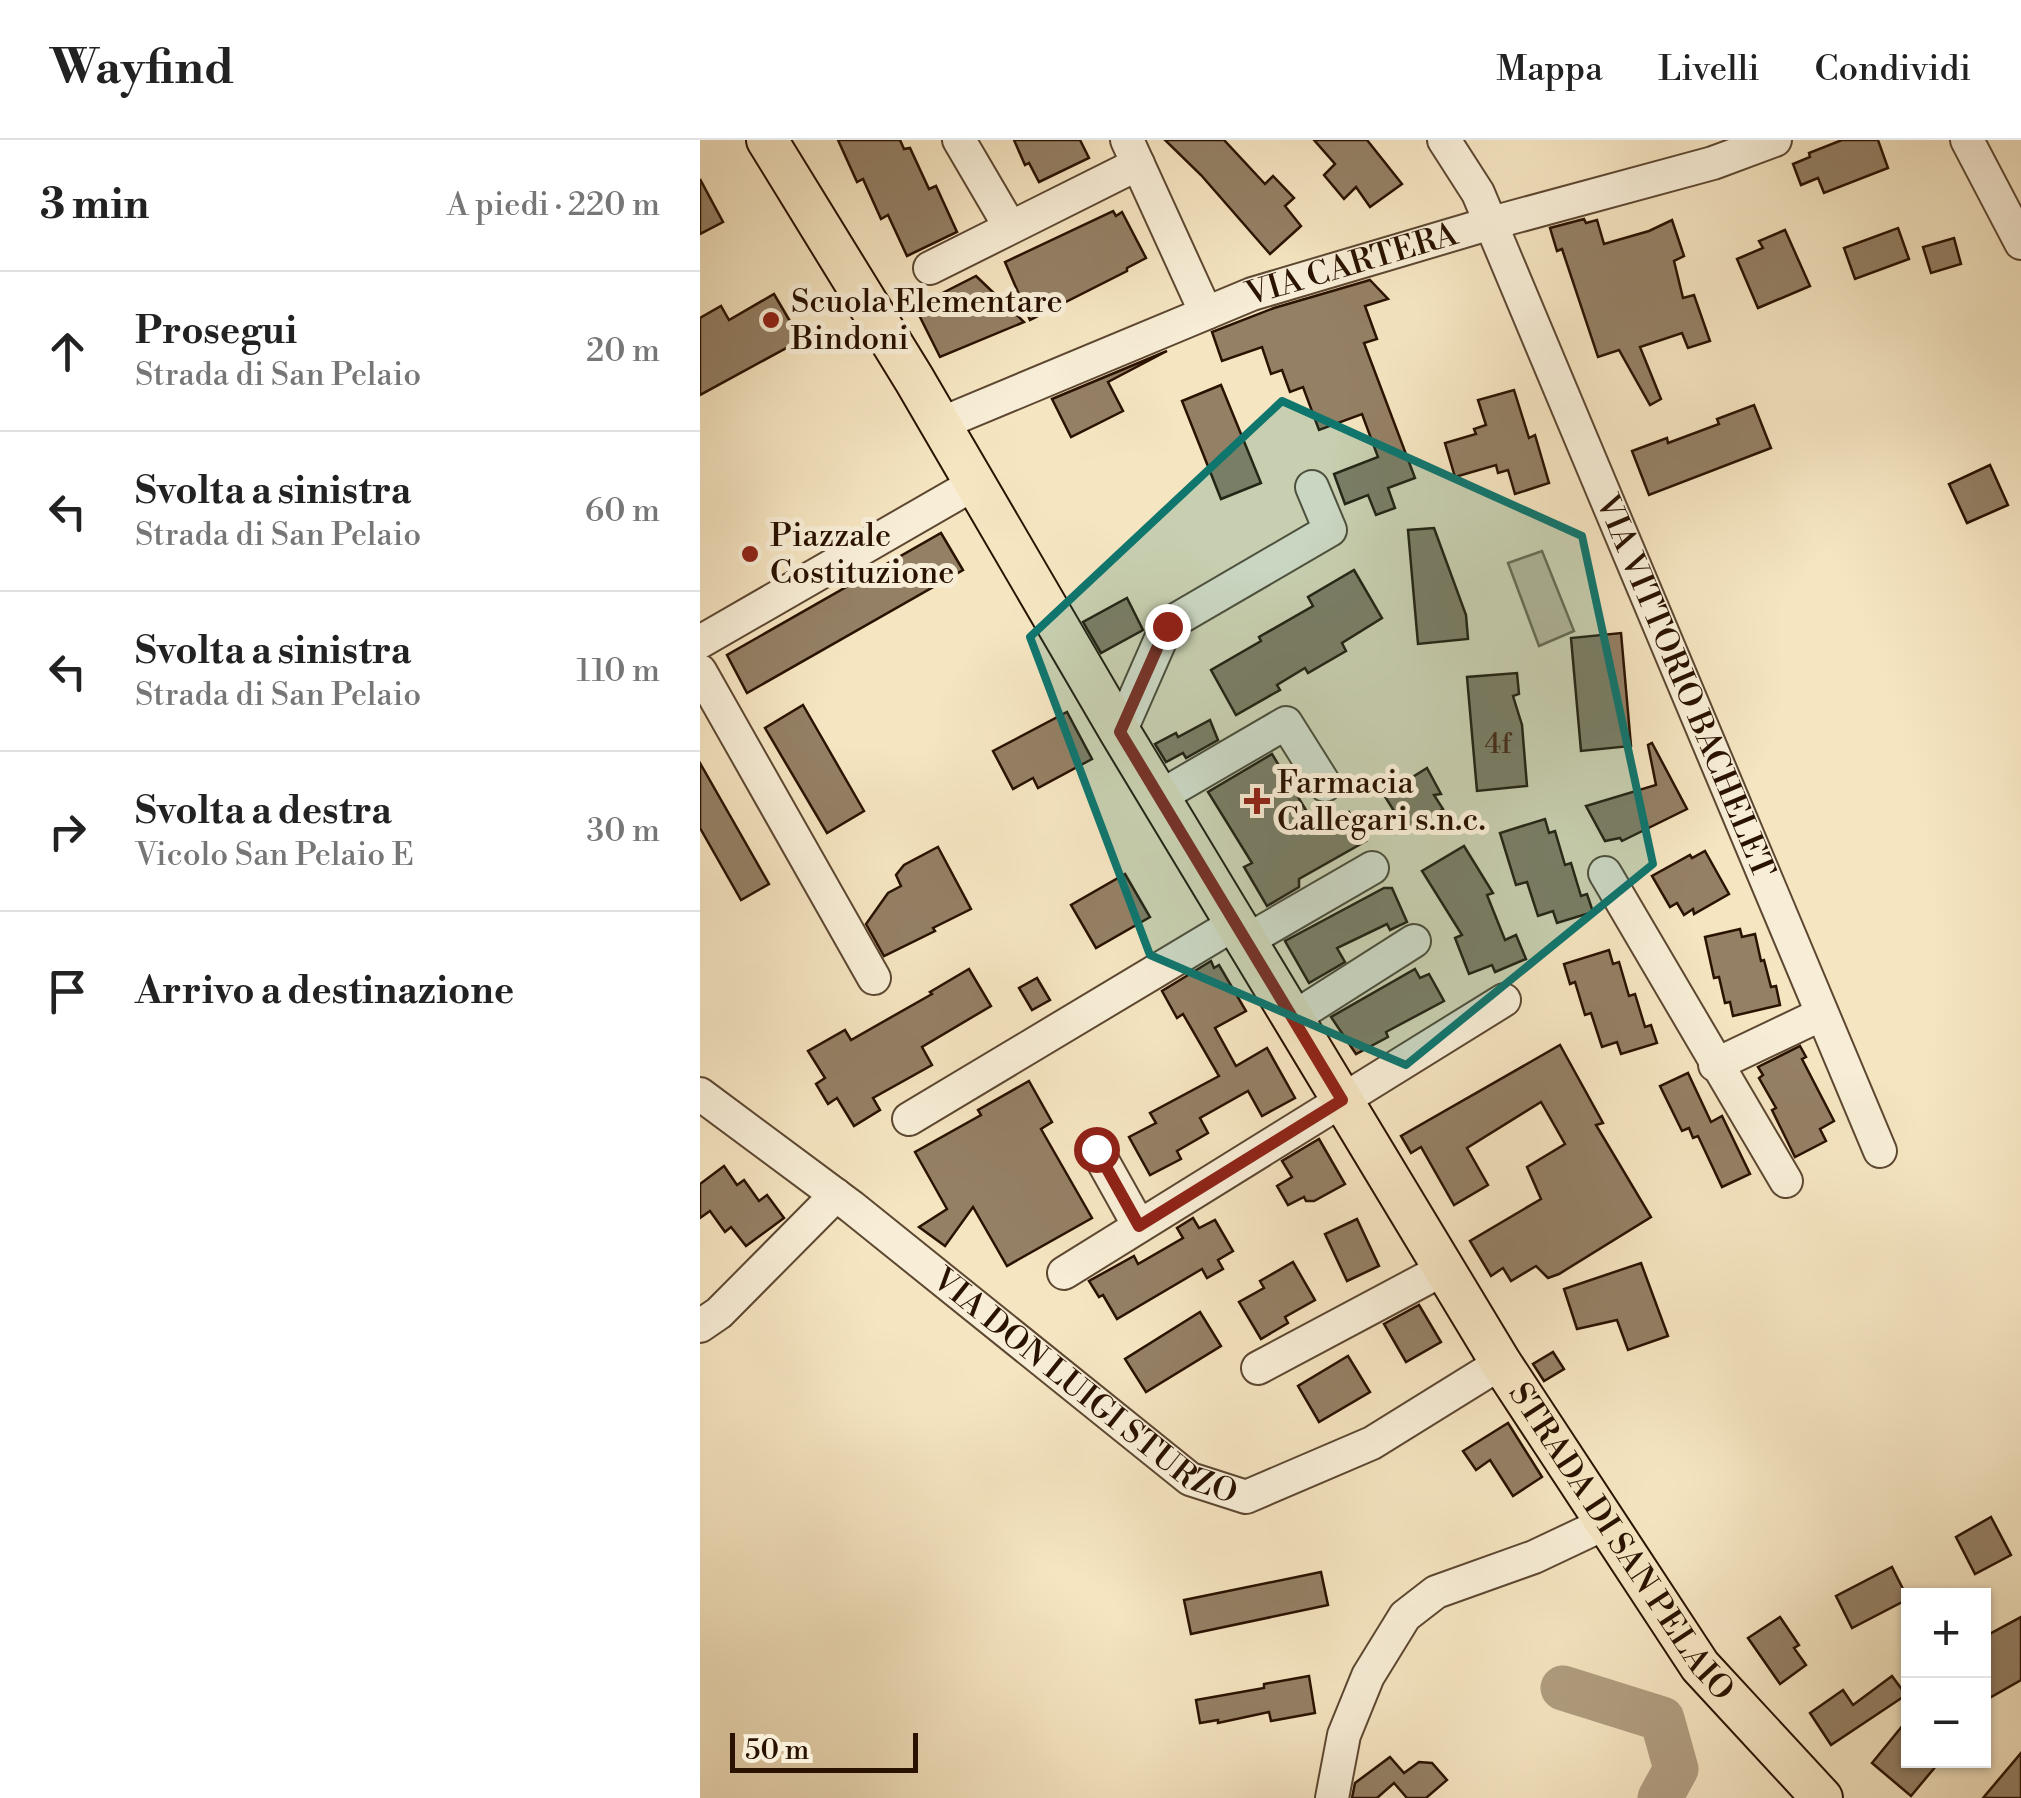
<!DOCTYPE html>
<html lang="it">
<head>
<meta charset="utf-8">
<style>
	body { margin:0; font-family:"Libre Bodoni",serif; background:#f6f6f6; color:#222 }
	.controls { position:absolute; right:30px; bottom:30px; display:grid; overflow:hidden; border-radius:0px; box-shadow:0 2px 8px #0004 }
	.controls button { width:90px; height:90px; display:grid; place-items:center; padding:0; border:0; border-bottom:2px solid #e0e0e0; background:#fff; color:#222; font:50px sans-serif }
	.scale { position:absolute; left:30px; bottom:25px; width:188px; box-sizing:border-box; padding-left:10px; border:5px solid #2a1201; border-top:0; font-size:28px; line-height:35px; white-space:nowrap; color:#2a1201; -webkit-text-stroke:8px #f8eed7; paint-order:stroke }
	.stop { position:absolute; width:30px; height:30px; margin:-22px; border:8px solid #8f2418; border-radius:50%; background:#fff }
	.stop.end { background:#8f2418; border-color:#fff; box-shadow:0 2px 10px #0008 }
	.list { margin:0; padding:0; list-style:none }
	h2 { display:flex; justify-content:space-between; align-items:center; height:130px; margin:0; padding:0 40px; font-size:42px }
	h2 small { font-size:32px; font-weight:400; color:#767676 }
	.list li { display:grid; grid-template-columns:65px 1fr auto; gap:30px; align-items:center; box-sizing:border-box; height:160px; padding:0 40px; border-top:2px solid #e0e0e0 }
	.list b { display:block; font-size:38px; white-space:nowrap }
	.list p { margin:0; font-size:32px; white-space:nowrap; color:#767676 }
	.list em { font-size:32px; font-style:normal; color:#767676 }
	.icon { flex:none; width:55px; height:55px; fill:none; stroke:currentColor; stroke-width:2; stroke-linecap:round; stroke-linejoin:round }
	.map { position:relative; flex:none; width:1321px; height:1658px; overflow:hidden }
	header { display:flex; align-items:center; gap:60px; box-sizing:border-box; height:140px; padding:0 50px; background:#fff; border-bottom:2px solid #e0e0e0 }
	header strong { font-size:48px }
	nav { display:flex; gap:55px; margin-inline-start:auto; font-size:35px }
	main { display:flex }
	aside { flex:1; background:#fff }
	.map>svg:first-child { display:block }
</style>
</head>
<body>
<header>
<strong>Wayfind</strong>
<nav><a>Mappa</a><a>Livelli</a><a>Condividi</a></nav>
</header>
<main>
<aside>
<h2>3 min<small>A piedi · 220 m</small></h2>
<ul class="list">
<li><svg class="icon" aria-label="ahead" viewBox="0 0 24 24"><path d="M12 20V5M6 11l6-6 6 6"/></svg><div><b>Prosegui</b><p>Strada di San Pelaio</p></div><em>20 m</em></li>
<li><svg class="icon" aria-label="left" viewBox="0 0 24 24"><path d="M17 20v-9H6M10 6l-5 5 5 5"/></svg><div><b>Svolta a sinistra</b><p>Strada di San Pelaio</p></div><em>60 m</em></li>
<li><svg class="icon" aria-label="left" viewBox="0 0 24 24"><path d="M17 20v-9H6M10 6l-5 5 5 5"/></svg><div><b>Svolta a sinistra</b><p>Strada di San Pelaio</p></div><em>110 m</em></li>
<li><svg class="icon" aria-label="right" viewBox="0 0 24 24"><path d="M7 20v-9h11M14 6l5 5-5 5"/></svg><div><b>Svolta a destra</b><p>Vicolo San Pelaio E</p></div><em>30 m</em></li>
<li><svg class="icon" aria-label="arrive" viewBox="0 0 24 24"><path d="M6 21V4h12l-3 4 3 4H6"/></svg><div><b>Arrivo a destinazione</b></div></li>
</ul>
</aside>
<div class="map">
<svg width="1321" height="1658" viewBox="0 0 1321 1658">
	<rect width="100%" height="100%" fill="#f5e5c1"/>
	<filter id="stains"><feTurbulence type="fractalNoise" baseFrequency=".002" numOctaves="4"/><feColorMatrix values="0 0 0 0 .2 0 0 0 0 .09 0 0 0 0 .02 0 0 0 .5 -.17"/></filter>
	<radialGradient id="worn" r=".72"><stop offset=".6" stop-color="#630" stop-opacity="0"/><stop offset="1" stop-color="#630" stop-opacity=".3"/></radialGradient>
	<!-- green -->
	<polygon fill="#d2c1a0" stroke="#7e6a50" stroke-width="2.5" points="842,411 874,491 839,506 808,423"/>
	<g fill="none" stroke-linecap="round" stroke-linejoin="round">
		<!-- river -->
		<polyline stroke="#b09d80" stroke-width="45" points="863,1548 962,1579 976,1629 960,1658"/>
	</g>
	<!-- building -->
	<g fill="#948065" stroke="#2a1201" stroke-width="2.5">
		<polygon points="138,0 200,0 204,9 210,8 229,49 236,46 257,92 207,116 188,75 181,79 163,39 157,42"/>
		<polygon points="314,0 380,0 389,18 339,42 329,23 325,25"/>
		<polygon points="465,0 524,0 565,44 573,36 594,58 585,66 601,86 570,114 501,35"/>
		<polygon points="614,0 667,0 702,44 670,67 656,47 644,59 624,35 635,24"/>
		<polygon points="1142,0 1178,0 1188,28 1124,53 1118,38 1101,45 1093,24 1110,17 1109,13"/>
		<polygon points="0,39 23,82 0,94"/>
		<polygon points="413,71 416,76 422,72 446,118 427,128 427,131 330,180 305,122"/>
		<polygon points="884,79 886,83 897,80 904,104 949,91 972,80 984,116 974,121 983,158 994,155 1010,201 988,208 982,193 940,207 961,259 950,265 919,210 898,217 862,109 857,111 850,88"/>
		<polygon points="1198,88 1209,119 1155,139 1144,108"/>
		<polygon points="1085,90 1110,146 1058,168 1037,119 1063,108 1059,101"/>
		<polygon points="1254,98 1261,124 1231,133 1223,107"/>
		<polygon points="276,136 324,182 240,217 215,167"/>
		<polygon points="670,140 688,159 665,166 677,199 664,203 715,338 688,348 695,368 676,375 668,355 645,364 634,334 678,317 662,274 619,290 603,247 590,252 582,230 571,234 562,207 522,221 512,192 574,168"/>
		<polygon points="74,154 101,200 0,255 0,178 21,166 29,180"/>
		<polygon points="467,211 408,242 423,271 371,297 352,259"/>
		<polygon points="521,245 561,343 521,359 482,261"/>
		<polygon points="814,250 829,298 835,295 849,343 815,354 808,330 798,333 796,325 755,337 745,303 776,294 774,289 786,285 778,260"/>
		<polygon points="1054,265 1071,308 949,355 932,311 967,298 968,303 1019,284 1017,279"/>
		<polygon points="1290,325 1308,365 1267,383 1249,344"/>
		<polygon points="734,388 766,475 768,499 718,504 708,390"/>
		<polygon points="241,393 263,430 47,553 27,515"/>
		<polygon points="654,430 682,478 642,503 646,511 608,533 605,528 577,545 580,550 536,575 511,530 561,501 559,497 613,466 608,457"/>
		<polygon points="427,458 443,490 401,513 383,482"/>
		<polygon points="921,493 931,606 881,611 871,498"/>
		<polygon points="817,533 819,554 813,556 822,585 827,646 777,651 767,537"/>
		<polygon points="103,565 164,671 127,693 65,588"/>
		<polygon points="367,572 392,619 338,648 333,638 313,649 293,611"/>
		<polygon points="510,580 518,600 486,618 483,613 466,622 455,604 476,593 478,597"/>
		<polygon points="952,603 987,669 922,701 920,698 905,701 886,666 956,645 948,605"/>
		<polygon points="572,614 618,690 649,672 666,701 599,739 599,747 567,766 544,727 552,723 508,652"/>
		<polygon points="0,623 69,744 41,760 0,688"/>
		<polygon points="727,628 741,654 734,655 743,669 707,692 684,655"/>
		<polygon points="845,679 849,693 855,691 865,725 871,723 881,756 887,754 893,772 857,783 853,771 838,776 827,742 816,745 800,693"/>
		<polygon points="764,706 793,753 787,755 805,800 816,795 826,819 795,832 792,825 769,834 755,798 762,795 722,731"/>
		<polygon points="238,707 271,769 233,788 235,791 184,816 166,784 188,753 201,746 196,735 204,725"/>
		<polygon points="1005,711 1029,754 994,774 993,769 984,775 977,763 970,767 952,736 990,715 992,718"/>
		<polygon points="425,734 450,777 396,808 371,765"/>
		<polygon points="684,748 692,748 707,782 690,790 687,784 637,808 645,822 609,843 585,801"/>
		<polygon points="1040,789 1042,797 1055,794 1061,821 1064,820 1071,847 1076,846 1080,865 1033,876 1030,862 1025,863 1019,837 1014,838 1005,797"/>
		<polygon points="909,810 913,824 919,822 929,856 935,854 945,887 951,885 957,903 921,914 917,902 902,907 891,873 885,875 875,842 870,844 864,824"/>
		<polygon points="511,821 514,828 519,825 546,871 515,888 536,926 567,908 595,958 562,976 548,951 500,978 508,993 477,1011 481,1019 450,1035 429,997 456,983 450,973 519,936 483,874 477,878 462,851"/>
		<polygon points="269,829 291,866 222,907 232,925 173,958 180,970 154,986 137,958 128,964 116,944 125,938 108,911 145,890 151,900 232,854 230,852"/>
		<polygon points="715,829 720,838 729,834 744,861 686,892 688,897 656,914 631,877"/>
		<polygon points="337,838 350,860 332,870 319,848"/>
		<polygon points="860,905 903,983 896,985 951,1077 859,1134 848,1138 836,1126 811,1141 803,1128 791,1136 770,1101 841,1059 827,1027 865,1004 841,962 767,1008 788,1045 754,1065 721,1007 711,1013 701,996"/>
		<polygon points="1100,906 1106,917 1102,919 1134,981 1120,989 1126,1001 1095,1017 1072,970 1076,968 1059,938 1063,935 1058,927"/>
		<polygon points="988,933 1011,982 1022,976 1050,1034 1022,1047 998,996 993,998 989,988 982,991 960,946"/>
		<polygon points="329,941 352,982 341,989 392,1078 307,1126 273,1067 245,1106 219,1087 247,1069 215,1012 281,975 278,970"/>
		<polygon points="619,999 645,1044 614,1061 606,1061 604,1057 588,1065 577,1046 592,1037 582,1021"/>
		<polygon points="24,1026 37,1045 44,1040 59,1061 67,1055 84,1078 46,1106 31,1087 25,1092 10,1071 0,1078 0,1044"/>
		<polygon points="493,1078 499,1088 515,1080 533,1111 518,1120 523,1129 507,1138 502,1129 417,1179 403,1155 399,1157 389,1141 434,1116 438,1124 483,1098 477,1088"/>
		<polygon points="657,1079 679,1126 647,1141 625,1094"/>
		<polygon points="593,1122 615,1160 585,1177 588,1183 561,1199 539,1162 564,1148 560,1141"/>
		<polygon points="941,1123 968,1196 928,1210 917,1180 877,1189 864,1149"/>
		<polygon points="719,1165 741,1202 706,1222 684,1184"/>
		<polygon points="500,1172 521,1206 446,1252 425,1219"/>
		<polygon points="853,1212 864,1229 844,1241 833,1224"/>
		<polygon points="648,1216 670,1252 619,1282 598,1246"/>
		<polygon points="808,1283 842,1337 813,1356 790,1320 776,1330 763,1311"/>
		<polygon points="1291,1377 1311,1415 1275,1434 1256,1397"/>
		<polygon points="1192,1427 1208,1459 1152,1488 1136,1456"/>
		<polygon points="621,1432 628,1465 491,1494 484,1460"/>
		<polygon points="1080,1477 1099,1505 1094,1508 1106,1525 1080,1544 1048,1498"/>
		<polygon points="1321,1477 1321,1540 1284,1561 1284,1497"/>
		<polygon points="609,1536 615,1573 571,1581 569,1572 518,1583 518,1580 500,1583 496,1560 564,1548 564,1544"/>
		<polygon points="1192,1536 1206,1555 1131,1605 1110,1573 1143,1550 1153,1565"/>
		<polygon points="1208,1579 1208,1620 1241,1620 1211,1656 1172,1623"/>
		<polygon points="1321,1613 1321,1658 1283,1658"/>
		<polygon points="690,1617 704,1633 719,1622 732,1623 747,1640 726,1658 707,1658 694,1643 677,1658 652,1658 655,1643"/>
	</g>
	<g fill="none" stroke-linecap="round" stroke-linejoin="round">
		<!-- minor casing -->
		<g stroke="#5d4731" stroke-width="36">
			<g id="minor">
				<polyline points="259,0 310,87"/>
				<polyline points="427,0 506,173"/>
				<path id="s1" d="M744 0 778 53 1180 1011"/>
				<polyline points="1267,0 1321,103"/>
				<polyline points="230,128 438,24"/>
				<path id="s2" d="M240 284 552 154 788 84 1013 23 1075 0"/>
				<polyline points="0,502 274,344"/>
				<polyline points="0,531 174,838"/>
				<polyline points="420,592 467,485 630,390 612,347"/>
				<polyline points="459,657 586,583 625,645"/>
				<polyline points="905,733 1086,1041"/>
				<polyline points="546,801 672,728"/>
				<polyline points="593,878 714,801"/>
				<polyline points="1015,925 1122,874"/>
				<path id="s3" d="M0 954 152 1067 490 1339 546 1357 672 1303 801 1223"/>
				<polyline points="209,979 536,783"/>
				<polyline points="396,1009 439,1086"/>
				<polyline points="364,1133 804,860"/>
				<polyline points="0,1186 19,1173 136,1055"/>
				<polyline points="558,1228 744,1129"/>
				<polyline points="632,1658 644,1595 668,1536 705,1476 736,1452 834,1417 906,1383"/>
			</g>
		</g>
		<!-- major casing -->
		<g stroke="#2a1201" stroke-width="44">
			<g id="major">
				<path id="s4" d="M67 0 214 239 420 592 801 1223 1000 1526 1122 1658"/>
			</g>
		</g>
		<!-- minor -->
		<use href="#minor" stroke="#f8eed7" stroke-width="32"/>
		<!-- major -->
		<use href="#major" stroke="#f5e5c1" stroke-width="40"/>
	</g>
	<g fill="none" stroke-linecap="round" stroke-linejoin="round">
		<!-- route -->
		<polyline stroke="#8f2418" stroke-width="12" points="396,1009 439,1086 642,960 420,592 467,486"/>
	</g>
	<!-- marked area -->
	<path fill="#0f766e" fill-opacity="0.2" stroke="#0f766e" stroke-width="8" stroke-linejoin="round" d="M582 261 882 396 953 724 706 925 450 815 330 497Z"/>
	<!-- markers -->
	<g fill="#8f2418" stroke="#f8eed7" stroke-width="4">
		<circle cx="71" cy="180" r="10"/>
		<circle cx="50" cy="414" r="10"/>
		<path d="M552 646h10v10h10v10h-10v10h-10v-10h-10v-10h10z"/>
	</g>
	<g text-anchor="middle" dominant-baseline="central" stroke-width="10" stroke-linejoin="round" paint-order="stroke">
		<!-- number labels -->
		<g font-size="28" fill="#442e1a">
			<text x="798" y="604">4f</text>
		</g>
		<!-- street labels -->
		<g font-size="32" fill="#2a1201" stroke="#f8eed7">
			<text stroke="none"><textPath href="#s2" startOffset="442">VIA CARTERA</textPath></text>
			<text stroke="none"><textPath href="#s1" startOffset="598">VIA VITTORIO BACHELET</textPath></text>
			<text stroke="none"><textPath href="#s3" startOffset="485">VIA DON LUIGI STURZO</textPath></text>
			<text stroke="none"><textPath href="#s4" startOffset="1642">STRADA DI SAN PELAIO</textPath></text>
		</g>
		<!-- poi labels -->
		<g font-size="32" fill="#2a1201" stroke="#f8eed7" text-anchor="start">
			<text x="91" y="162">Scuola Elementare<tspan x="91" dy="37">Bindoni</tspan></text>
			<text x="70" y="396">Piazzale<tspan x="70" dy="37">Costituzione</tspan></text>
			<text x="577" y="643">Farmacia<tspan x="577" dy="37">Callegari s.n.c.</tspan></text>
		</g>
	</g>
	<rect width="100%" height="100%" filter="url(#stains)"/>
	<rect width="100%" height="100%" fill="url(#worn)"/>
</svg>
<div class="controls">
<button>+</button>
<button>−</button>
</div>
<div class="scale">50 m</div>
<div class="stop" style="left:396px;top:1009px"></div>
<div class="stop end" style="left:467px;top:486px"></div>
</div>
</main>
</body>
</html>
